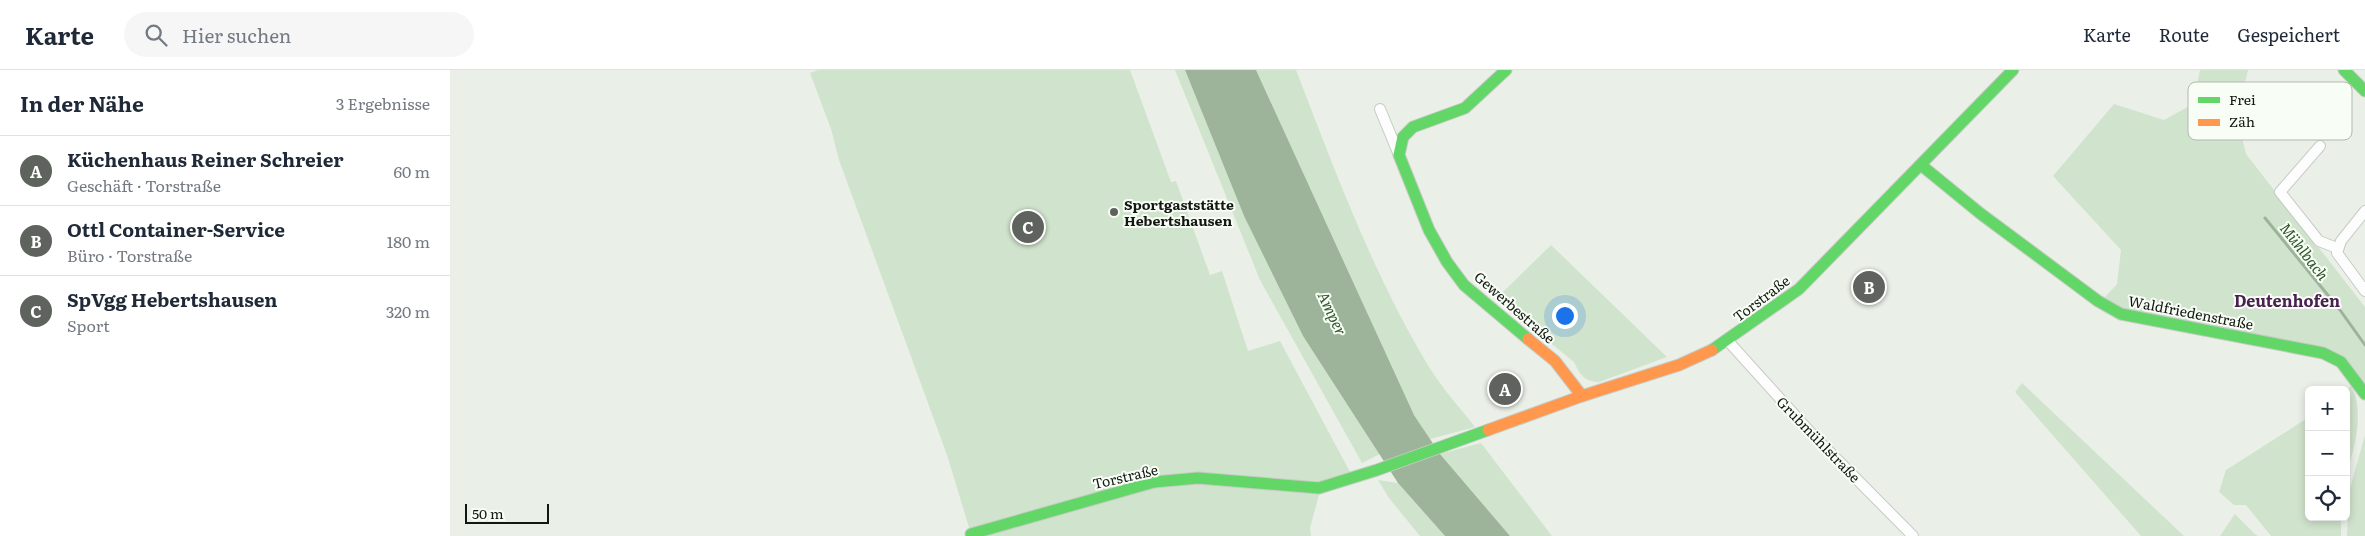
<!DOCTYPE html>
<html lang="de">
<head>
<meta charset="utf-8">
<style>
	body { margin:0; font-family:Literata,serif; background:#f6f6f7; color:#1f2937 }
	.controls { position:absolute; right:15px; bottom:15px; display:grid; overflow:hidden; border-radius:8px; box-shadow:0 2px 8px #0003 }
	.controls button { width:45px; height:45px; display:grid; place-items:center; padding:0; border:0; border-bottom:1px solid #e0e1e3; background:#fff; color:#1f2937; font:25px sans-serif }
	.scale { position:absolute; left:15px; bottom:12px; width:84px; box-sizing:border-box; padding-left:5px; border:2px solid #131712; border-top:0; font-size:14px; line-height:18px; white-space:nowrap; color:#131712; -webkit-text-stroke:4px #f8fef6; paint-order:stroke }
	.you { position:absolute; left:1114px; top:245px; width:18px; height:18px; margin:-12px; border:4px solid #fff; border-radius:50%; background:#1a73e8; box-shadow:0 0 0 8px #1a73e833 }
	.badge { display:grid; place-items:center; width:32px; height:32px; border-radius:50%; background:#5e635d; color:#fff; font-size:16px; font-weight:700 }
	.pin { position:absolute; translate:-50% -50%; border:2px solid #fff; box-shadow:0 1px 5px #0006 }
	.list { margin:0; padding:0; list-style:none }
	h2 { display:flex; justify-content:space-between; align-items:center; height:65px; margin:0; padding:0 20px; font-size:21px }
	h2 small { font-size:16px; font-weight:400; color:#747a83 }
	.list li { display:grid; grid-template-columns:32px 1fr auto; gap:15px; align-items:center; box-sizing:border-box; height:70px; padding:0 20px; border-top:1px solid #e0e1e3 }
	.list b { display:block; font-size:19px; white-space:nowrap }
	.list p { margin:0; font-size:16px; white-space:nowrap; color:#747a83 }
	.list em { font-size:16px; font-style:normal; color:#747a83 }
	.icon { flex:none; width:28px; height:28px; fill:none; stroke:currentColor; stroke-width:2; stroke-linecap:round; stroke-linejoin:round }
	.map { position:relative; flex:none; width:1915px; height:466px; overflow:hidden }
	header { display:flex; align-items:center; gap:30px; box-sizing:border-box; height:70px; padding:0 25px; background:#fff; border-bottom:1px solid #e0e1e3 }
	header strong { font-size:24px }
	nav { display:flex; gap:28px; margin-inline-start:auto; font-size:18px }
	.search { width:350px; height:45px; background:#f6f6f7; display:flex; align-items:center; gap:12px; box-sizing:border-box; padding:0 18px; border-radius:28px; color:#747a83; font-size:19px }
	main { display:flex }
	aside { flex:1; background:#fff }
	.map>svg:first-child { display:block }
</style>
</head>
<body>
<header>
<strong>Karte</strong>
<div class="search"><svg class="icon" aria-label="search" viewBox="0 0 24 24"><circle cx="10" cy="10" r="6"/><path d="M15 15l6 6"/></svg>Hier suchen</div>
<nav><a>Karte</a><a>Route</a><a>Gespeichert</a></nav>
</header>
<main>
<aside>
<h2>In der Nähe<small>3 Ergebnisse</small></h2>
<ul class="list">
<li><span class="badge">A</span><div><b>Küchenhaus Reiner Schreier</b><p>Geschäft · Torstraße</p></div><em>60 m</em></li>
<li><span class="badge">B</span><div><b>Ottl Container-Service</b><p>Büro · Torstraße</p></div><em>180 m</em></li>
<li><span class="badge">C</span><div><b>SpVgg Hebertshausen</b><p>Sport</p></div><em>320 m</em></li>
</ul>
</aside>
<div class="map">
<svg width="1915" height="466" viewBox="0 0 1915 466">
	<rect width="100%" height="100%" fill="#eaf0e8"/>
	<!-- green -->
	<g fill="#d0e3cc">
		<polygon points="368,0 680,0 721,112 726,111 760,205 772,201 798,281 830,271 900,402 870,421 860,458 861,466 518,466 521,464 497,385 389,90 381,59 360,3"/>
		<polygon points="725,0 735,0 794,146 853,266 930,384 912,393 810,210"/>
		<path d="M806 0H846C885 101 923 204 979 297 992 318 1010 338 1025 357L980 369 964 345Z"/>
		<polygon points="1750,0 1798,0 1787,47 1796,84 1915,237 1915,318 1889,287 1671,241 1655,227 1667,214 1671,180 1603,106 1664,34 1714,50 1743,34"/>
		<path d="M1101 175 1217 287 1149 312C1134 311 1130 305 1124 292L1046 229Z"/>
		<polygon points="1572,313 1734,466 1691,466 1565,322"/>
		<path d="M1901 316C1915 341 1905 377 1896 404V320Z"/>
		<polygon points="1859,347 1859,447 1891,447 1891,466 1821,466 1796,435 1784,435 1769,422 1776,400"/>
		<polygon points="1915,365 1915,466 1897,466 1899,422"/>
		<polygon points="1031,373 1102,466 1060,466 990,384"/>
		<polygon points="928,410 948,413 995,466 970,466 939,428"/>
		<polygon points="1785,444 1805,464 1808,466 1770,466"/>
	</g>
	<!-- water -->
	<polygon fill="#9eb49a" points="735,0 806,0 964,345 990,384 1060,466 995,466 948,413 853,266 794,146"/>
	<g fill="none" stroke-linecap="round" stroke-linejoin="round">
		<!-- stream -->
		<polyline stroke="#9eb49a" stroke-width="3" points="1815,148 1890,240 1915,275"/>
		<!-- street casing -->
		<g stroke="#c6cbc5" stroke-width="12">
			<g id="street">
				<polyline points="930,39 949,85"/>
				<polyline points="1870,76 1830,122 1869,171 1887,178"/>
				<polyline points="1915,141 1891,171 1887,183 1915,221"/>
				<polyline points="1278,271 1361,363 1463,466"/>
			</g>
		</g>
		<!-- fast casing -->
		<g stroke="#c6cbc5" stroke-width="13">
			<g id="fast">
				<polyline points="1056,0 1015,38 963,57 953,67 949,85 979,160 997,192 1014,215 1078,269"/>
				<polyline points="1894,0 1915,21"/>
				<polyline points="1471,95 1531,144 1648,231 1671,244 1873,283 1891,292 1915,324"/>
				<polyline points="1262,280 1349,219 1563,0"/>
				<polyline points="521,464 704,412 748,408 869,418 927,400 1038,360"/>
			</g>
		</g>
		<!-- slow casing -->
		<g stroke="#c6cbc5" stroke-width="13">
			<g id="slow">
				<polyline points="1078,269 1105,291 1132,326"/>
				<polyline points="1038,360 1132,326 1229,295 1262,280"/>
			</g>
		</g>
		<!-- street -->
		<use href="#street" stroke="#fcfdfc" stroke-width="10"/>
		<!-- fast -->
		<use href="#fast" stroke="#63d668" stroke-width="11"/>
		<!-- slow -->
		<use href="#slow" stroke="#ff974d" stroke-width="11"/>
	</g>
	<!-- markers -->
	<circle fill="#5e635d" stroke="#f8fef6" stroke-width="2" cx="664" cy="142" r="5"/>
	<g text-anchor="middle" dominant-baseline="central" stroke-width="4" stroke-linejoin="round" paint-order="stroke">
		<!-- poi labels -->
		<g font-size="14" font-weight="bold" fill="#131712" stroke="#f8fef6" text-anchor="start">
			<text x="674" y="134">Sportgaststätte<tspan x="674" dy="16">Hebertshausen</tspan></text>
		</g>
		<!-- street labels -->
		<g font-size="14" fill="#131712" stroke="#f8fef6">
			<text transform="translate(1311 228) rotate(-37)">Torstraße</text>
			<text transform="translate(1065 237) rotate(41)">Gewerbestraße</text>
			<text transform="translate(1741 242) rotate(11)">Waldfriedenstraße</text>
			<text transform="translate(1369 369) rotate(46)">Grubmühlstraße</text>
			<text transform="translate(675 406) rotate(-13)">Torstraße</text>
		</g>
		<!-- water labels -->
		<g font-size="15" font-style="italic" fill="#2f5727" stroke="#f8fef6">
			<text transform="translate(1855 181) rotate(52)">Mühlbach</text>
			<text transform="translate(883 243) rotate(65)">Amper</text>
		</g>
		<!-- quarter labels -->
		<g font-size="16" font-weight="bold" fill="#4a2053" stroke="#f8fef6">
			<text x="1837" y="230">Deutenhofen</text>
		</g>
	</g>
	<!-- legend -->
	<rect x="1738" y="12" width="164" height="58" rx="8" fill="#f8fef6" stroke="#b3b9b2" stroke-width="1"/>
	<rect x="1748" y="27" width="22" height="6" fill="#63d668"/>
	<rect x="1748" y="49" width="22" height="7" fill="#ff974d"/>
	<g font-size="14" fill="#131712">
		<text x="1779" y="35">Frei</text>
		<text x="1779" y="57">Zäh</text>
	</g>
</svg>
<div class="controls">
<button>+</button>
<button>−</button>
<button><svg class="icon" aria-label="locate" viewBox="0 0 24 24"><circle cx="12" cy="12" r="6"/><path d="M12 2v4M12 18v4M2 12h4M18 12h4"/></svg></button>
</div>
<div class="scale">50 m</div>
<div class="you"></div>
<div class="pin badge" style="left:1055px;top:319px">A</div>
<div class="pin badge" style="left:1419px;top:217px">B</div>
<div class="pin badge" style="left:578px;top:157px">C</div>
</div>
</main>
</body>
</html>
